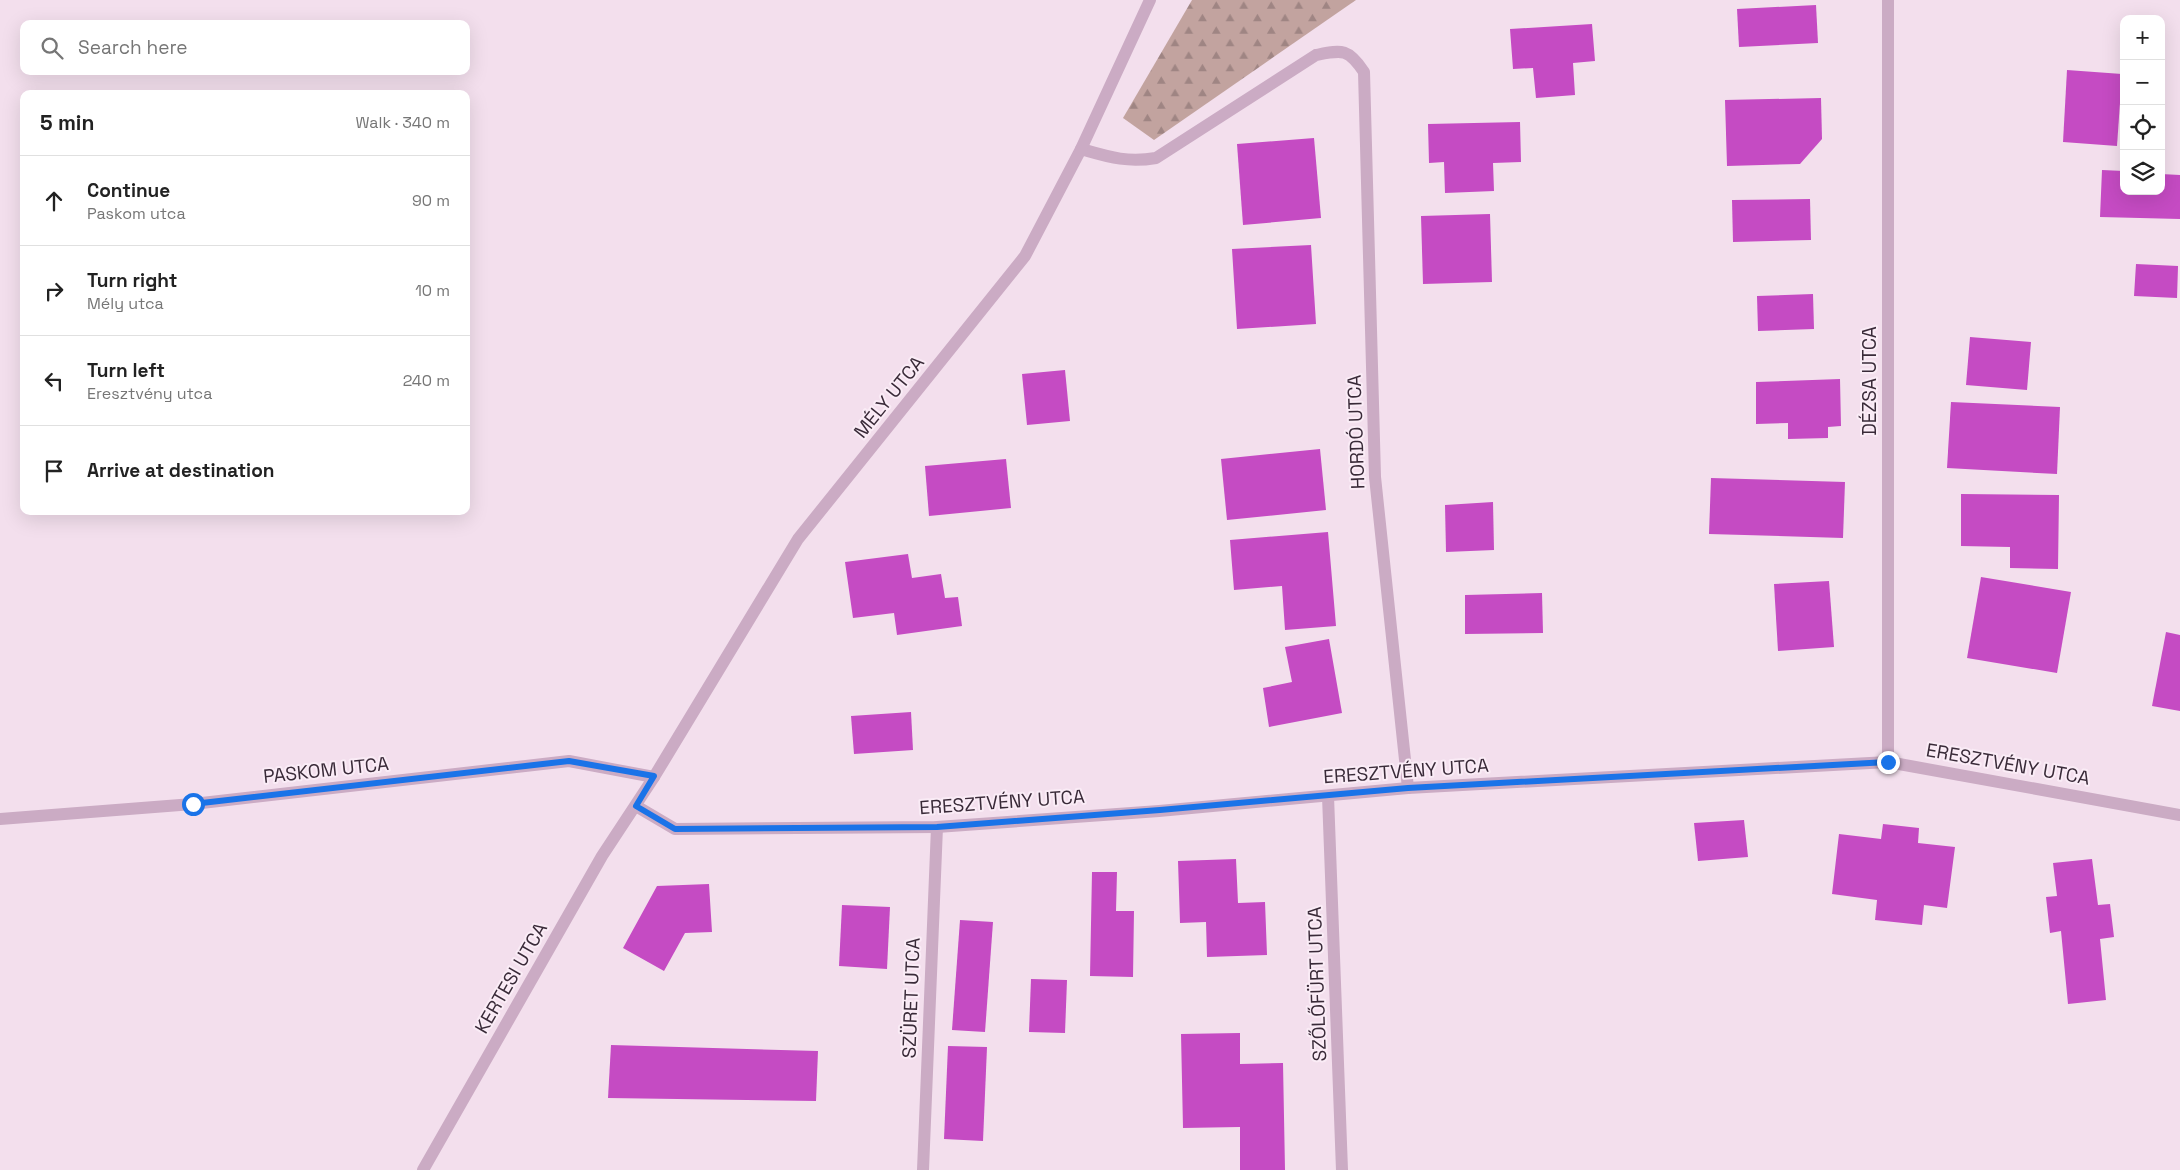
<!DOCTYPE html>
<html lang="en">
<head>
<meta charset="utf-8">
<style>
	body { margin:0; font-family:"Space Grotesk",sans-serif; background:#f6f6f6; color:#222 }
	.controls { position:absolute; right:15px; top:15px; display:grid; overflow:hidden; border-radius:10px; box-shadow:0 5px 20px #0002 }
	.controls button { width:45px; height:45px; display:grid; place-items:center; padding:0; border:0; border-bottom:1px solid #e0e0e0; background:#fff; color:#222; font:25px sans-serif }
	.stop { position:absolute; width:15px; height:15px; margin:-11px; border:4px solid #1a73e8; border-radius:50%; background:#fff }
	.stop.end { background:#1a73e8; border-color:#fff; box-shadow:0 1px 5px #0008 }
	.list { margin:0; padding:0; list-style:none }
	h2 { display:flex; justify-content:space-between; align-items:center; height:65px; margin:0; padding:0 20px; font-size:21px }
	h2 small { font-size:16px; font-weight:400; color:#767676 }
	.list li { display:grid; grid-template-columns:32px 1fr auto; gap:15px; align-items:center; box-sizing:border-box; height:90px; padding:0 20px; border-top:1px solid #e0e0e0 }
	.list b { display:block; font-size:19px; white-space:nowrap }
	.list p { margin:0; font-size:16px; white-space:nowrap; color:#767676 }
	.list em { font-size:16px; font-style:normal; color:#767676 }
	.icon { flex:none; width:28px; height:28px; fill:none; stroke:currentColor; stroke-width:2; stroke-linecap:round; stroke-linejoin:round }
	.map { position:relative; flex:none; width:2180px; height:1170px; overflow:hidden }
	.search { position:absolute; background:#fff; box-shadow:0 5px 20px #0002; left:20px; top:20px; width:450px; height:55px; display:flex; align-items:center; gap:12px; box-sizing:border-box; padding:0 18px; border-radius:10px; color:#767676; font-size:19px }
	.panel { position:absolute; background:#fff; box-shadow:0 5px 20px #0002; left:20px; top:90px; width:450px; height:425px; border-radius:10px }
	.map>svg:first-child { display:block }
</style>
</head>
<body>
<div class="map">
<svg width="2180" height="1170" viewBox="0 0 2180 1170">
	<defs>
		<pattern id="forest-firs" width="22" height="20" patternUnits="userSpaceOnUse" patternTransform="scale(1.25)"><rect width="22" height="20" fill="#c2a39f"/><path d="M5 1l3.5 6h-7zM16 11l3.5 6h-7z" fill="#9f8583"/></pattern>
	</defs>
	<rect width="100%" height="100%" fill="#f3dfed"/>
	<!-- forest -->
	<polygon fill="url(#forest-firs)" points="1192,0 1356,0 1154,140 1123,118"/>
	<!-- building -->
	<g fill="#c54bc3">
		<polygon points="1816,5 1818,43 1739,47 1737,9"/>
		<polygon points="1592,24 1595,61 1573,63 1575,95 1536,98 1533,68 1513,69 1510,29"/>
		<polygon points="2067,70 2122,74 2117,146 2063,142"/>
		<polygon points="1821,98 1822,139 1800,164 1727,166 1725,100"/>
		<polygon points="1520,122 1521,162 1493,163 1494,191 1445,193 1444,162 1429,163 1428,124"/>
		<polygon points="1314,138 1321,218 1243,225 1237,144"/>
		<polygon points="2102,170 2124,171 2124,191 2161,191 2161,174 2180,175 2180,219 2100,217"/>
		<polygon points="1810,199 1811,240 1733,242 1732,200"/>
		<polygon points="1490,214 1492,282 1423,284 1421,216"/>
		<polygon points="1311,245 1316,324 1237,329 1232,249"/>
		<polygon points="2136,264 2178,266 2177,298 2134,296"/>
		<polygon points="1813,294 1814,329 1758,331 1757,296"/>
		<polygon points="1970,337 2031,342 2027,390 1966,385"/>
		<polygon points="1065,370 1070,421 1027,425 1022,374"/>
		<polygon points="1840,379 1841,426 1828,427 1828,438 1788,439 1788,423 1756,424 1756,382"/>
		<polygon points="1951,402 2060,407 2057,474 1947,468"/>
		<polygon points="1320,449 1326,510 1227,520 1221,459"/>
		<polygon points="1006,459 1011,508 929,516 925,466"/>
		<polygon points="1711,478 1845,482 1843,538 1709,534"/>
		<polygon points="1961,494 2059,495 2058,569 2010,568 2010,547 1961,546"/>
		<polygon points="1493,502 1494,550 1446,552 1445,505"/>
		<polygon points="1328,532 1336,626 1285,630 1282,586 1234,590 1230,540"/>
		<polygon points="908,554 912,578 941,574 945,598 958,597 962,626 897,635 894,613 853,618 845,562"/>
		<polygon points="1981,577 2071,592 2057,673 1967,658"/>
		<polygon points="1829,581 1834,647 1778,651 1774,584"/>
		<polygon points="1542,593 1543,633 1465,634 1465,595"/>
		<polygon points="2166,632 2180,635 2180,711 2152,706"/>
		<polygon points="1329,639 1342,713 1269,727 1263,688 1292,682 1285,647"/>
		<polygon points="911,712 913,750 854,754 851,716"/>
		<polygon points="1744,820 1748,857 1698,861 1694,823"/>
		<polygon points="1883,824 1919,828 1918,843 1955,847 1947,908 1924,905 1922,925 1875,920 1877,900 1832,894 1839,834 1881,839"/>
		<polygon points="1236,859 1238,903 1265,902 1267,955 1207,957 1206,922 1180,923 1178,861"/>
		<polygon points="2092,859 2098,905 2110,904 2114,937 2100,939 2106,1000 2068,1004 2061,931 2050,933 2046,897 2057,896 2053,863"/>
		<polygon points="1092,872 1117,872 1116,911 1134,911 1133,977 1090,976"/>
		<polygon points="709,884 712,932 685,933 664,971 623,948 657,886"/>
		<polygon points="842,905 890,907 887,969 839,966"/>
		<polygon points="960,920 993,922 985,1032 952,1030"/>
		<polygon points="1031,979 1067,980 1065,1033 1029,1032"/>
		<polygon points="1240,1033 1240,1064 1283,1063 1285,1170 1240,1170 1240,1127 1183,1128 1181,1034"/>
		<polygon points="611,1045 818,1051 816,1101 608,1098"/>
		<polygon points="948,1046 987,1047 983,1141 944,1139"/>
	</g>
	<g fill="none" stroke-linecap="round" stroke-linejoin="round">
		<!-- minor -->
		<g stroke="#cbabc4" stroke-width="12">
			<polyline points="1888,0 1888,762"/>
			<path d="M1081 149C1109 157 1127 163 1156 158L1316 55C1342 50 1348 48 1364 72L1375 477 1408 788"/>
			<polyline points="1328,796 1342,1170"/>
			<polyline points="636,806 675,829 937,827 1159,811 1408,788 1888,762 2180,815"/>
			<polyline points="0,819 193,804 569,761 654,777"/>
			<polyline points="423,1170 602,856 654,777 798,539 1025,256 1081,149 1150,0"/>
			<polyline points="923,1170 937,827"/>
		</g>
	</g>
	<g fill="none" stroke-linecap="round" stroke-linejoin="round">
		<!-- route -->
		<polyline stroke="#1a73e8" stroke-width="6" points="193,804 569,761 654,776 636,806 675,829 937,827 1160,810 1408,788 1888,762"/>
	</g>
	<g text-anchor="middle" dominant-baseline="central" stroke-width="4" stroke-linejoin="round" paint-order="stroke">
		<!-- street labels -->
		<g font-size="19" fill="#392a38" stroke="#faecf6">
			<text transform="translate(1869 381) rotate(-90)">DÉZSA UTCA</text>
			<text transform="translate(889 397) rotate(-51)">MÉLY UTCA</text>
			<text transform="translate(1356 432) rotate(-92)">HORDÓ UTCA</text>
			<text transform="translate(2008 764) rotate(10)">ERESZTVÉNY UTCA</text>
			<text transform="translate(326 770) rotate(-6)">PASKOM UTCA</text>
			<text transform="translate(1406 771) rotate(-4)">ERESZTVÉNY UTCA</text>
			<text transform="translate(1002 802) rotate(-4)">ERESZTVÉNY UTCA</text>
			<text transform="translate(511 978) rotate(-60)">KERTESI UTCA</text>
			<text transform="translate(1317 984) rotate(-92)">SZŐLŐFÜRT UTCA</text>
			<text transform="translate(911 998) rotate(-88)">SZÜRET UTCA</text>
		</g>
	</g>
</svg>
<div class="controls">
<button>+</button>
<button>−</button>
<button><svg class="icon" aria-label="locate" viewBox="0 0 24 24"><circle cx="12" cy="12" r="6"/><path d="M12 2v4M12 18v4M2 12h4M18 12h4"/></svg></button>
<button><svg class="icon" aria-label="layers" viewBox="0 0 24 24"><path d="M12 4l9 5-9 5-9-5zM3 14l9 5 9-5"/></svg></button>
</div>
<div class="stop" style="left:193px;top:804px"></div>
<div class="stop end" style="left:1888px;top:762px"></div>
<div class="search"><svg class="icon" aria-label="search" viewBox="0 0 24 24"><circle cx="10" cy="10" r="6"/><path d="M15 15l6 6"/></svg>Search here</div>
<section class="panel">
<h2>5 min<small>Walk · 340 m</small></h2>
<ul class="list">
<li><svg class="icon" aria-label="ahead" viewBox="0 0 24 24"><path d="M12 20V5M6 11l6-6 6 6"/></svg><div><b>Continue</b><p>Paskom utca</p></div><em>90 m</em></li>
<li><svg class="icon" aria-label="right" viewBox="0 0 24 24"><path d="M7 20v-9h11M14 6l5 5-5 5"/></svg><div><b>Turn right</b><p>Mély utca</p></div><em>10 m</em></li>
<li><svg class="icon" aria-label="left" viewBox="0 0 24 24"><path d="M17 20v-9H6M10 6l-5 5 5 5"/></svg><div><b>Turn left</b><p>Eresztvény utca</p></div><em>240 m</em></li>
<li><svg class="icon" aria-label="arrive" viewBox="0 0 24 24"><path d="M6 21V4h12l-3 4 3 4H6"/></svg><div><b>Arrive at destination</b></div></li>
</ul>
</section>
</div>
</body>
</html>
